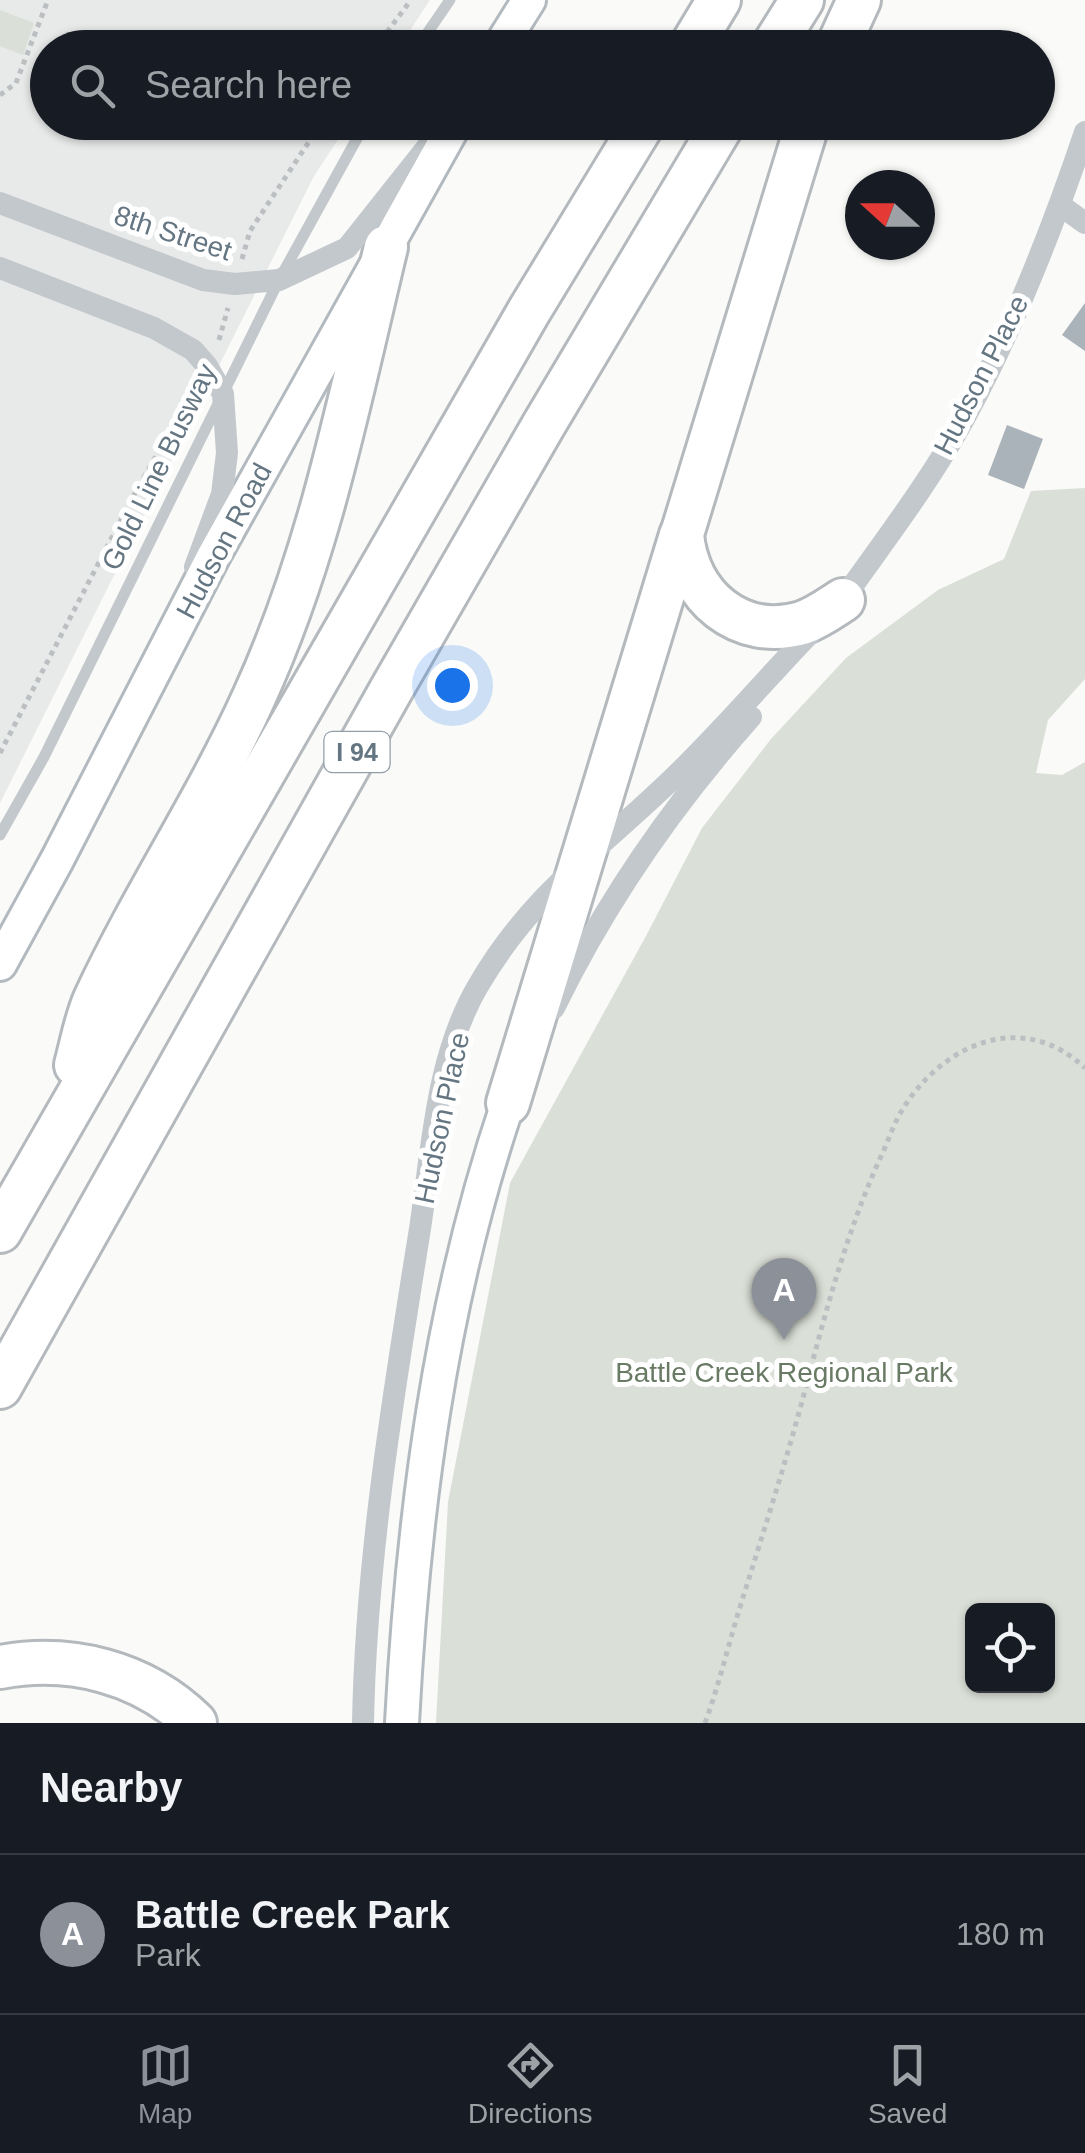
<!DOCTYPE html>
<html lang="en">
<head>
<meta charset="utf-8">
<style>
	body { margin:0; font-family:Arial,sans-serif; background:#242831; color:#f1f3f6 }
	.controls { position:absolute; right:30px; bottom:30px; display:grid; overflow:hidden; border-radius:15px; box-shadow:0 2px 8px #0004 }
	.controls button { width:90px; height:90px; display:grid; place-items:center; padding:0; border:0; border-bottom:2px solid #363941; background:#171b24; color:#f1f3f6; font:50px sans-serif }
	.compass { position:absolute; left:845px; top:170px; width:90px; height:90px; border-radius:50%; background:#171b24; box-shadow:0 2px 8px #0004; rotate:291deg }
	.you { position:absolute; left:452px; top:685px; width:35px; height:35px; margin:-25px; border:8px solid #fff; border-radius:50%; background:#1a73e8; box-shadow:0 0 0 15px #1a73e833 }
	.badge { display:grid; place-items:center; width:65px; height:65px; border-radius:50%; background:#8c9099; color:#fff; font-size:32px; font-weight:700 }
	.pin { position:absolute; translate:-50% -82px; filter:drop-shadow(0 2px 5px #0008) }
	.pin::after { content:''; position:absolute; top:52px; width:35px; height:30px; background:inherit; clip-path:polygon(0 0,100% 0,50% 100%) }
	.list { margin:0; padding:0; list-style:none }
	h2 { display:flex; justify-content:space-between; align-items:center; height:130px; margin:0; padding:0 40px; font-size:42px }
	h2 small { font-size:32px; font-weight:400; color:#9ea1a6 }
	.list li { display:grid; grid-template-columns:65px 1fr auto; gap:30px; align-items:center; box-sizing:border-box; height:160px; padding:0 40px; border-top:2px solid #363941 }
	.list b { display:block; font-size:38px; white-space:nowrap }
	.list p { margin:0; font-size:32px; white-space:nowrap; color:#9ea1a6 }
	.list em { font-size:32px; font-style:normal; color:#9ea1a6 }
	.icon { flex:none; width:55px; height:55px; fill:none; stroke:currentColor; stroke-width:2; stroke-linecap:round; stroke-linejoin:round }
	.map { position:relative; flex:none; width:1085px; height:1723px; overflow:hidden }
	.search { position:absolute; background:#171b24; box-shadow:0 2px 8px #0004; left:30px; right:30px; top:30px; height:110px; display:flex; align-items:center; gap:25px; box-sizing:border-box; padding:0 35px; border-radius:55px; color:#9ea1a6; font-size:38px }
	.sheet { height:290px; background:#171b24 }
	nav { display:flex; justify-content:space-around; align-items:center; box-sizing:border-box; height:140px; border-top:2px solid #363941; background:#171b24; font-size:28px; color:#9ea1a6 }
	nav a { display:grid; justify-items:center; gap:5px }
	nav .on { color:#8c9099 }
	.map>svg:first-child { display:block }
</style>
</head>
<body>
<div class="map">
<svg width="1085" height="1723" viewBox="0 0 1085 1723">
	<rect width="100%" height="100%" fill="#fafaf8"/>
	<!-- built -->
	<polygon fill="#e8e9e9" points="0,0 430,0 399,47 48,48 48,122 349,123 314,176 0,803"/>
	<!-- green -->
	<g fill="#dadfd7" fill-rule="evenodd">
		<polygon points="0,10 34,23 23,55 0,46"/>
		<path d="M1085 488V679L1048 720 1036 773 1062 775 1085 762V1723H436L448 1502 510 1183 646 936 702 828 771 739 846 658 938 590 1004 559 1031 491ZM972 1610H1048V1686H972Z"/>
	</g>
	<!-- building -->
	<g fill="#aab3b9">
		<polygon points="1085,303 1085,351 1062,335"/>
		<polygon points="1007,425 1043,439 1024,489 988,475"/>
	</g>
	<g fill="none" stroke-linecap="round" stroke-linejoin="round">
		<!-- secondary casing -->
		<g stroke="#b3babf" stroke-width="38">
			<g id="secondary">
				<polyline points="499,48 529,0"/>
				<polyline points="0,964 57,860 213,557 456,122"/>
				<path d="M402 1723C413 1513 440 1303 508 1103"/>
			</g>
		</g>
		<!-- highway casing -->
		<g stroke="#b4b9bd" stroke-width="48">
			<g id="highway">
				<polyline points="690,48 719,0"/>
				<polyline points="772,48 802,0"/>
				<polyline points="837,48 859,0"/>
				<path d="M808 122 682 534C687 596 739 641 802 623 817 618 829 609 843 600"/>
				<path d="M76 1065C82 1043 86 1019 95 999 143 896 207 801 254 697 320 553 349 400 386 247"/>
				<polyline points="508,1103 681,535"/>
				<polyline points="0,1231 529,311 644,122"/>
				<polyline points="0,1387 391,690 543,426 724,122"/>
				<path d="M0 1667C70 1654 143 1672 195 1723"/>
			</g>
		</g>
		<!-- path -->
		<g stroke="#bbbfc2" stroke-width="5" stroke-dasharray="5 5" stroke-linecap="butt">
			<polyline points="375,48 411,0"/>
			<polyline points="0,95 16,83 48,0"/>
			<polyline points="242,259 250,231 322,122"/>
			<polyline points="219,340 228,308"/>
			<polyline points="0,753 136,491 194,390"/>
			<path d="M705 1723C719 1685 728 1646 740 1607 764 1530 789 1453 809 1375 829 1299 850 1223 883 1152 890 1136 896 1118 906 1104 948 1041 1025 1011 1085 1068"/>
		</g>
		<!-- lane -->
		<g stroke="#c3c8cc" stroke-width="11">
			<polyline points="417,48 450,0"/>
			<polyline points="0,835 44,757 279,280 366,122"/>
		</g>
		<!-- street -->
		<g stroke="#c3c8cc" stroke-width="22">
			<polyline points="0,203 203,280 235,284 279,280 347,248 435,137"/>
			<polyline points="1060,205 1085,223"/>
			<polyline points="0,268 154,328 193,350 207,366 223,394 227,453 222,494 195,567"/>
			<path d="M839 605C881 545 927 486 963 421 1013 330 1052 230 1085 132"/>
			<path d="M554 1008C605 903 673 805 751 717"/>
			<path d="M363 1723C366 1559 393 1397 419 1235 432 1153 435 1059 478 986 530 896 596 852 668 783 721 733 768 676 819 624"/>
		</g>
		<!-- secondary -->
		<use href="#secondary" stroke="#fff" stroke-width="32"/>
		<!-- highway -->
		<use href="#highway" stroke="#fff" stroke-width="42"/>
	</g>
	<g text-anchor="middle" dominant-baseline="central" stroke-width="10" stroke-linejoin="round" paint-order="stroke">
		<!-- shield labels -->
		<rect fill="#fff" stroke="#939fa8" stroke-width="2.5" x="324.5" y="732" width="65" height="40" rx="8"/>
		<g font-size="25" font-weight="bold" fill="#657683">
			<text x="357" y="752">I 94</text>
		</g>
		<!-- street labels -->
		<g font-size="28" fill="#657683" stroke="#fff">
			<text transform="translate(173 233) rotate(18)">8th Street</text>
			<text transform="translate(981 375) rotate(-63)">Hudson Place</text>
			<text transform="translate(159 467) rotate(-64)">Gold Line Busway</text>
			<text transform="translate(224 541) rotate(-62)">Hudson Road</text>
			<text transform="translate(442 1118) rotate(-78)">Hudson Place</text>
		</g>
		<!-- park labels -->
		<g font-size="28" fill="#687a64" stroke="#fff">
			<text x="784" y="1372">Battle Creek Regional Park</text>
		</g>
	</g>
</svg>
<div class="controls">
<button><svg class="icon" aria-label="locate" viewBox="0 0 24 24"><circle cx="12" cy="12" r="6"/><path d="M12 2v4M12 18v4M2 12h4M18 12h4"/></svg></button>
</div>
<svg class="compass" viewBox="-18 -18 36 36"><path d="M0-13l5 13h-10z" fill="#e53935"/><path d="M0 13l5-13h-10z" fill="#9ea1a6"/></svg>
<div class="you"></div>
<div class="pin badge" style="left:784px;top:1340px">A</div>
<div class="search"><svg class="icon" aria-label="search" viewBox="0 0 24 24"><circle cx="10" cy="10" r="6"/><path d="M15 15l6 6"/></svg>Search here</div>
</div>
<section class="sheet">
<h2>Nearby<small></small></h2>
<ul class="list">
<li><span class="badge">A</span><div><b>Battle Creek Park</b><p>Park</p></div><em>180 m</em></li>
</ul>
</section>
<nav>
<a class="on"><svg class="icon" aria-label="map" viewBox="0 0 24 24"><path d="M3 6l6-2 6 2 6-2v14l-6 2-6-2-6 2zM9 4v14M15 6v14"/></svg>Map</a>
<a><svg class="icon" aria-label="directions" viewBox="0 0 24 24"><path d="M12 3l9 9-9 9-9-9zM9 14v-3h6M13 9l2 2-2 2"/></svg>Directions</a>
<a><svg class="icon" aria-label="saved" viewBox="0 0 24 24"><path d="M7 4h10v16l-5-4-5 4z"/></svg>Saved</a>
</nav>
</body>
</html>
